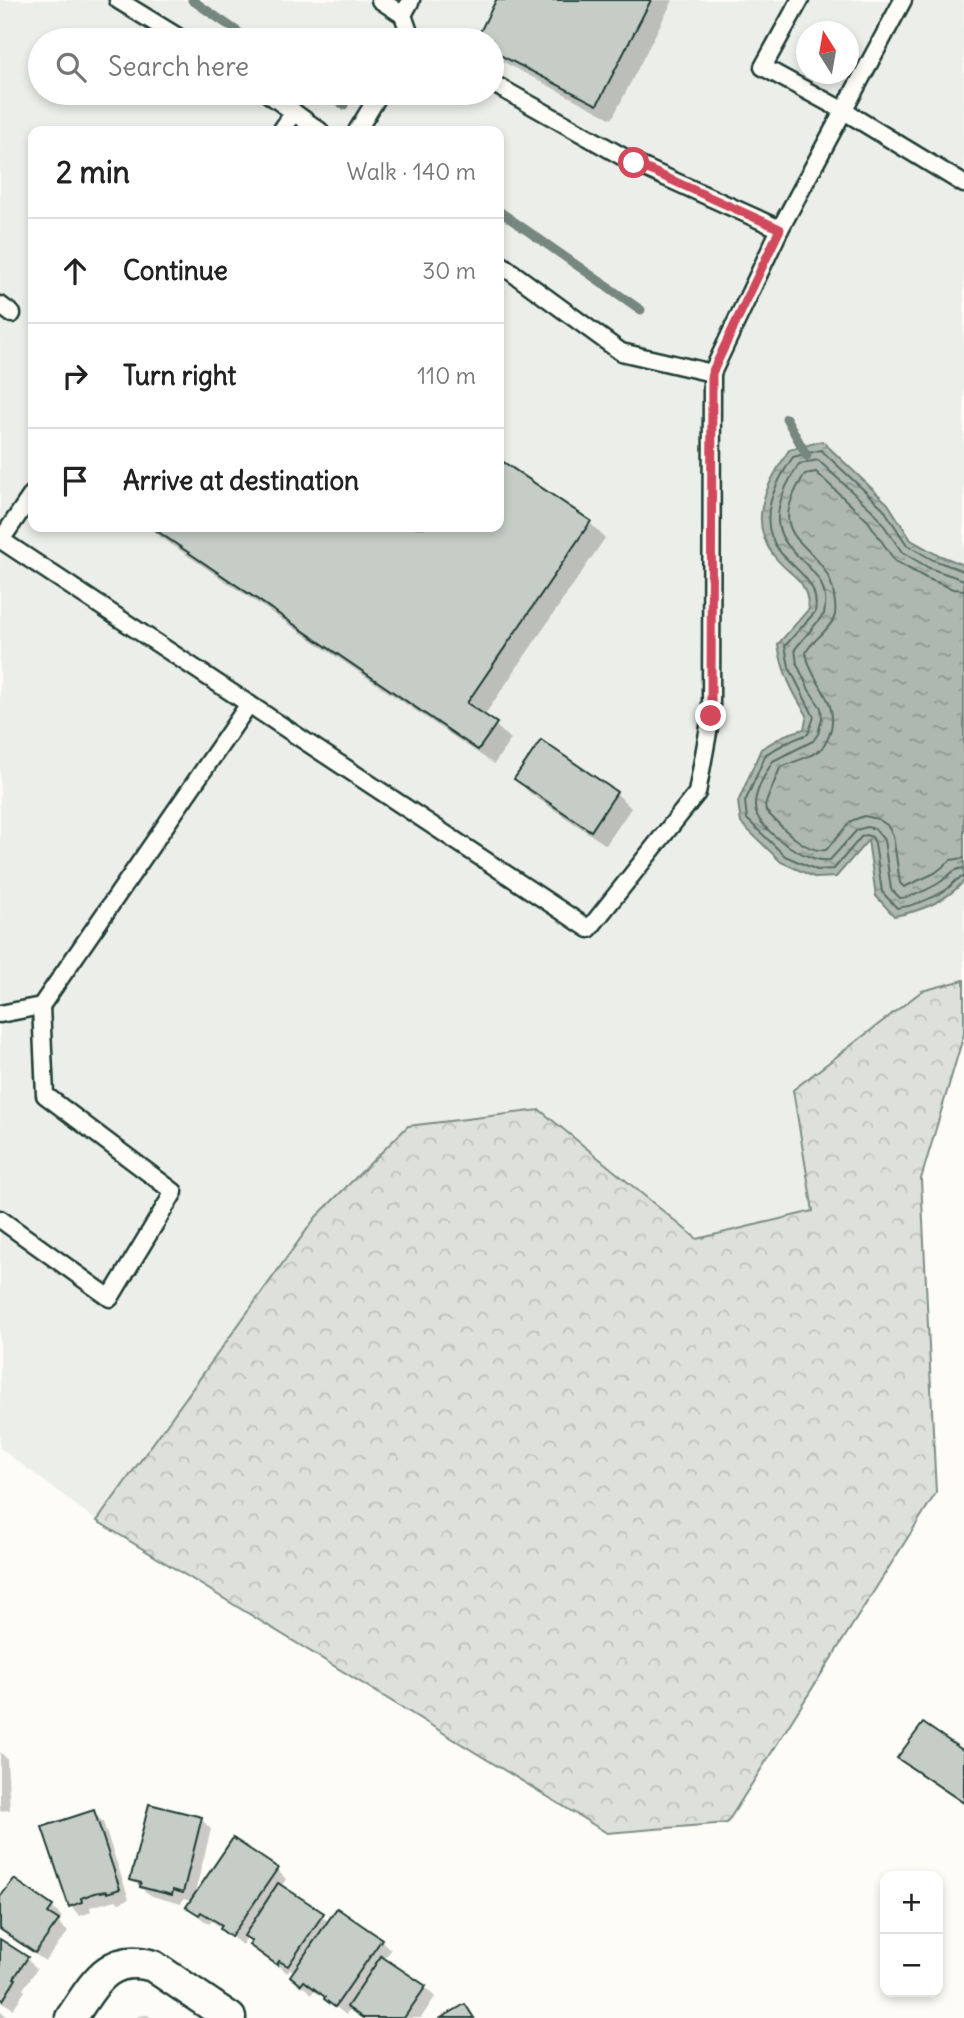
<!DOCTYPE html>
<html lang="en">
<head>
<meta charset="utf-8">
<style>
	body { margin:0; font-family:Delius,sans-serif; background:#f6f6f6; color:#222 }
	.controls { position:absolute; right:21px; bottom:21px; display:grid; overflow:hidden; border-radius:14px; box-shadow:0 4px 10px #0003 }
	.controls button { width:63px; height:63px; display:grid; place-items:center; padding:0; border:0; border-bottom:2px solid #e0e0e0; background:#fff; color:#222; font:35px sans-serif }
	.compass { position:absolute; left:796px; top:21px; width:63px; height:63px; border-radius:50%; background:#fff; box-shadow:0 4px 10px #0003; rotate:349deg }
	.stop { position:absolute; width:21px; height:21px; margin:-16px; border:5px solid #d1495b; border-radius:50%; background:#fff }
	.stop.end { background:#d1495b; border-color:#fff; box-shadow:0 2px 7px #0008 }
	.list { margin:0; padding:0; list-style:none }
	h2 { display:flex; justify-content:space-between; align-items:center; height:91px; margin:0; padding:0 28px; font-size:30px }
	h2 small { font-size:23px; font-weight:400; color:#767676 }
	.list li { display:grid; grid-template-columns:46px 1fr auto; gap:21px; align-items:center; box-sizing:border-box; height:105px; padding:0 28px; border-top:2px solid #e0e0e0 }
	.list b { display:block; font-size:26px; white-space:nowrap }
	.list em { font-size:23px; font-style:normal; color:#767676 }
	.icon { flex:none; width:38px; height:38px; fill:none; stroke:currentColor; stroke-width:2; stroke-linecap:round; stroke-linejoin:round }
	.map { position:relative; flex:none; width:964px; height:2018px; overflow:hidden }
	.search { position:absolute; background:#fff; box-shadow:0 4px 10px #0003; left:28px; top:28px; width:476px; height:77px; display:flex; align-items:center; gap:18px; box-sizing:border-box; padding:0 24px; border-radius:38px; color:#767676; font-size:26px }
	.panel { position:absolute; background:#fff; box-shadow:0 4px 10px #0003; left:28px; top:126px; width:476px; height:406px; border-radius:14px }
	.map>svg:first-child { display:block }
</style>
</head>
<body>
<div class="map">
<svg width="964" height="2018" viewBox="0 0 964 2018">
	<defs>
		<pattern id="forest-crowns" width="20" height="18" patternUnits="userSpaceOnUse" patternTransform="scale(1.75)"><rect width="20" height="18" fill="#dde0db"/><path d="M2 6a3 3 0 1 1 6 0M12 15a3 3 0 1 1 6 0" fill="none" stroke="#bdc1bd"/></pattern>
		<pattern id="water-ripples" width="26" height="14" patternUnits="userSpaceOnUse" patternTransform="scale(1.75)"><rect width="26" height="14" fill="#aeb8b1"/><path d="M2 4q2-2 4 0t4 0M15 11q2-2 4 0t4 0" fill="none" stroke="#8d9791"/></pattern>
	</defs>
	<rect width="100%" height="100%" fill="#fdfcf7"/>
	<filter id="ink" filterUnits="userSpaceOnUse"><feTurbulence type="fractalNoise" baseFrequency=".0143" numOctaves="2"/><feDisplacementMap in="SourceGraphic" scale="14" xChannelSelector="R" yChannelSelector="G"/><feConvolveMatrix kernelMatrix="1 2 1 2 8 2 1 2 1" color-interpolation-filters="sRGB"/></filter>
	<g filter="url(#ink)">
		<!-- built -->
		<path fill="#eceee9" fill-rule="evenodd" d="M0 0H964V980L922 991 793 1090 813 1211 697 1240 540 1110 316 1217 97 1521 0 1448ZM806 32H848V74H806ZM40 40H492V93H40ZM33 131H499V527H33Z"/>
		<!-- forest -->
		<polygon fill="url(#forest-crowns)" stroke="#7e8e88" stroke-width="2" points="964,980 964,1034 921,1179 936,1493 727,1823 607,1833 97,1521 316,1217 408,1126 540,1110 697,1239 813,1211 793,1090 922,991"/>
		<!-- water -->
		<path fill="url(#water-ripples)" stroke="#75877f" stroke-width="2" d="M822 441 888 504 911 540 936 554 964 565V881C945 902 921 911 894 916L876 896 868 840 836 877 816 878 781 862 741 823 738 802 761 749 785 735 804 729 807 715C792 692 782 671 778 644L809 609C805 574 792 579 774 556 746 519 768 483 789 450Z"/>
		<!-- shadow -->
		<g fill="#0003">
			<polygon points="498,0 673,0 612,119 492,56 492,40 478,40"/>
			<polygon points="499,461 590,523 605,538 484,716 511,739 494,764 156,534 149,527 499,527"/>
			<polygon points="516,779 616,793 631,808 606,845 531,794"/>
			<polygon points="0,1752 7,1759 10,1810 0,1811"/>
			<polygon points="964,1753 964,1804 910,1768 900,1758"/>
			<polygon points="93,1812 103,1822 129,1899 119,1903 116,1900 90,1907 91,1912 80,1916 70,1906"/>
			<polygon points="201,1819 211,1829 194,1897 276,1869 286,1879 281,1887 329,1922 381,1940 391,1950 384,1960 425,1987 435,1997 421,2018 361,2018 350,2008 346,2015 314,1990 312,1994 302,1986 292,1976 295,1972 290,1969 288,1973 261,1955 251,1945 253,1943 247,1937 242,1945 212,1921 209,1924 198,1916 188,1906 192,1901 183,1899 181,1904 152,1896 142,1889 132,1879"/>
			<polygon points="0,1900 52,1907 62,1917 58,1922 68,1932 45,1961 0,1931"/>
			<polygon points="0,1941 27,1959 37,1969 23,1989 25,1991 13,2009 0,2000"/>
			<polygon points="0,2010 8,2018 0,2018"/>
			<polygon points="147,2015 152,2018 137,2018 138,2016"/>
		</g>
		<g fill="none" stroke-linecap="round" stroke-linejoin="round">
			<!-- shore -->
			<g stroke="#586e66" stroke-width="2">
				<path d="M964 571 933 560 907 545 883 508 821 450 793 457C774 485 755 522 781 553 798 572 820 583 815 612L785 646 789 667 814 717 808 734 788 742 766 754 745 802 747 819 785 856 817 870 834 869 861 837 866 835 872 837 875 843 882 892 897 908C914 906 931 899 946 890 953 885 955 878 964 877"/>
				<path d="M964 580 929 568 902 552 876 514 818 460 799 464C735 561 838 549 824 614L795 649 797 664 809 690 821 708 822 718 818 734 813 741 773 761C766 773 754 792 755 807 755 829 808 864 830 860L857 830 867 827 875 829 884 840 891 889 900 898C914 897 927 890 939 883 949 877 951 869 964 868"/>
				<path d="M964 590 953 589 926 578 895 561 868 521 816 472 805 474C757 547 826 538 834 596 835 604 837 611 834 618 828 632 813 639 806 652 810 682 838 698 831 729 829 737 827 743 821 749 810 758 793 761 780 768L765 805 766 811C780 825 805 854 826 850L851 821 864 816 878 819 887 825 893 835 900 883 904 887 935 873 951 860 964 858"/>
			</g>
			<!-- stream -->
			<g stroke="#75877f" stroke-width="9">
				<polyline points="192,0 250,40"/>
				<polyline points="326,93 344,105"/>
				<polyline points="499,211 641,310"/>
				<polyline points="786,418 807,456"/>
			</g>
		</g>
		<!-- building -->
		<g fill="#c6cdc7" stroke="#1f3d34" stroke-width="2">
			<polygon points="496,0 651,0 597,105 492,51 492,40 476,40"/>
			<polygon points="499,459 591,521 467,703 497,723 478,750 151,527 499,527"/>
			<polygon points="541,740 617,792 591,831 514,779"/>
			<polygon points="923,1723 964,1751 964,1803 897,1758"/>
			<polygon points="149,1804 202,1817 183,1893 173,1890 172,1895 140,1887 141,1883 130,1880"/>
			<polygon points="94,1810 120,1889 107,1893 107,1891 94,1893 81,1898 82,1902 69,1907 42,1827"/>
			<polygon points="233,1838 278,1868 231,1937 220,1929 222,1925 201,1912 199,1915 186,1907"/>
			<polygon points="14,1879 53,1906 48,1913 59,1920 35,1953 0,1929 0,1897"/>
			<polygon points="278,1883 324,1913 288,1966 279,1961 277,1965 249,1945 252,1941 244,1936"/>
			<polygon points="337,1908 382,1939 335,2007 324,1999 325,1997 304,1981 301,1985 290,1976"/>
			<polygon points="0,1939 28,1957 14,1978 16,1979 3,2000 0,1998"/>
			<polygon points="381,1956 426,1986 404,2018 363,2018 347,2007"/>
			<polygon points="465,2004 474,2018 441,2018"/>
		</g>
		<g fill="none" stroke-linecap="round" stroke-linejoin="round">
			<!-- service casing -->
			<g stroke="#1f3d34" stroke-width="21">
				<g id="service">
					<polyline points="118,0 183,40"/>
					<polyline points="380,0 403,15"/>
					<polyline points="411,0 403,15 411,38 415,40"/>
					<polyline points="800,0 763,67 844,111 964,184"/>
					<polyline points="492,83 634,163 780,229"/>
					<polyline points="267,93 320,131"/>
					<polyline points="281,131 294,112"/>
					<polyline points="357,131 380,93"/>
					<polyline points="499,263 621,352 712,373 780,229 903,0"/>
					<polyline points="0,305 12,314"/>
					<polyline points="33,493 1,540 589,929 697,793 711,716 712,373"/>
					<polyline points="0,1014 41,1006 249,704"/>
					<polyline points="0,1219 110,1298 174,1192 45,1095 41,1006"/>
				</g>
			</g>
			<!-- minor casing -->
			<g stroke="#1f3d34" stroke-width="35">
				<path id="minor" d="M71 2018C93 1986 108 1952 153 1966L230 2018"/>
			</g>
			<!-- service -->
			<use href="#service" stroke="#fdfcf7" stroke-width="16"/>
			<!-- minor -->
			<use href="#minor" stroke="#fdfcf7" stroke-width="30"/>
		</g>
	</g>
	<g fill="none" stroke-linecap="round" stroke-linejoin="round" filter="url(#ink)">
		<!-- route -->
		<polyline stroke="#d1495b" stroke-width="9" points="634,163 780,229 712,373 711,716"/>
	</g>
</svg>
<div class="controls">
<button>+</button>
<button>−</button>
</div>
<svg class="compass" viewBox="-18 -18 36 36"><path d="M0-13l5 13h-10z" fill="#e53935"/><path d="M0 13l5-13h-10z" fill="#767676"/></svg>
<div class="stop" style="left:634px;top:163px"></div>
<div class="stop end" style="left:711px;top:716px"></div>
<div class="search"><svg class="icon" aria-label="search" viewBox="0 0 24 24"><circle cx="10" cy="10" r="6"/><path d="M15 15l6 6"/></svg>Search here</div>
<section class="panel">
<h2>2 min<small>Walk · 140 m</small></h2>
<ul class="list">
<li><svg class="icon" aria-label="ahead" viewBox="0 0 24 24"><path d="M12 20V5M6 11l6-6 6 6"/></svg><div><b>Continue</b></div><em>30 m</em></li>
<li><svg class="icon" aria-label="right" viewBox="0 0 24 24"><path d="M7 20v-9h11M14 6l5 5-5 5"/></svg><div><b>Turn right</b></div><em>110 m</em></li>
<li><svg class="icon" aria-label="arrive" viewBox="0 0 24 24"><path d="M6 21V4h12l-3 4 3 4H6"/></svg><div><b>Arrive at destination</b></div></li>
</ul>
</section>
</div>
</body>
</html>
